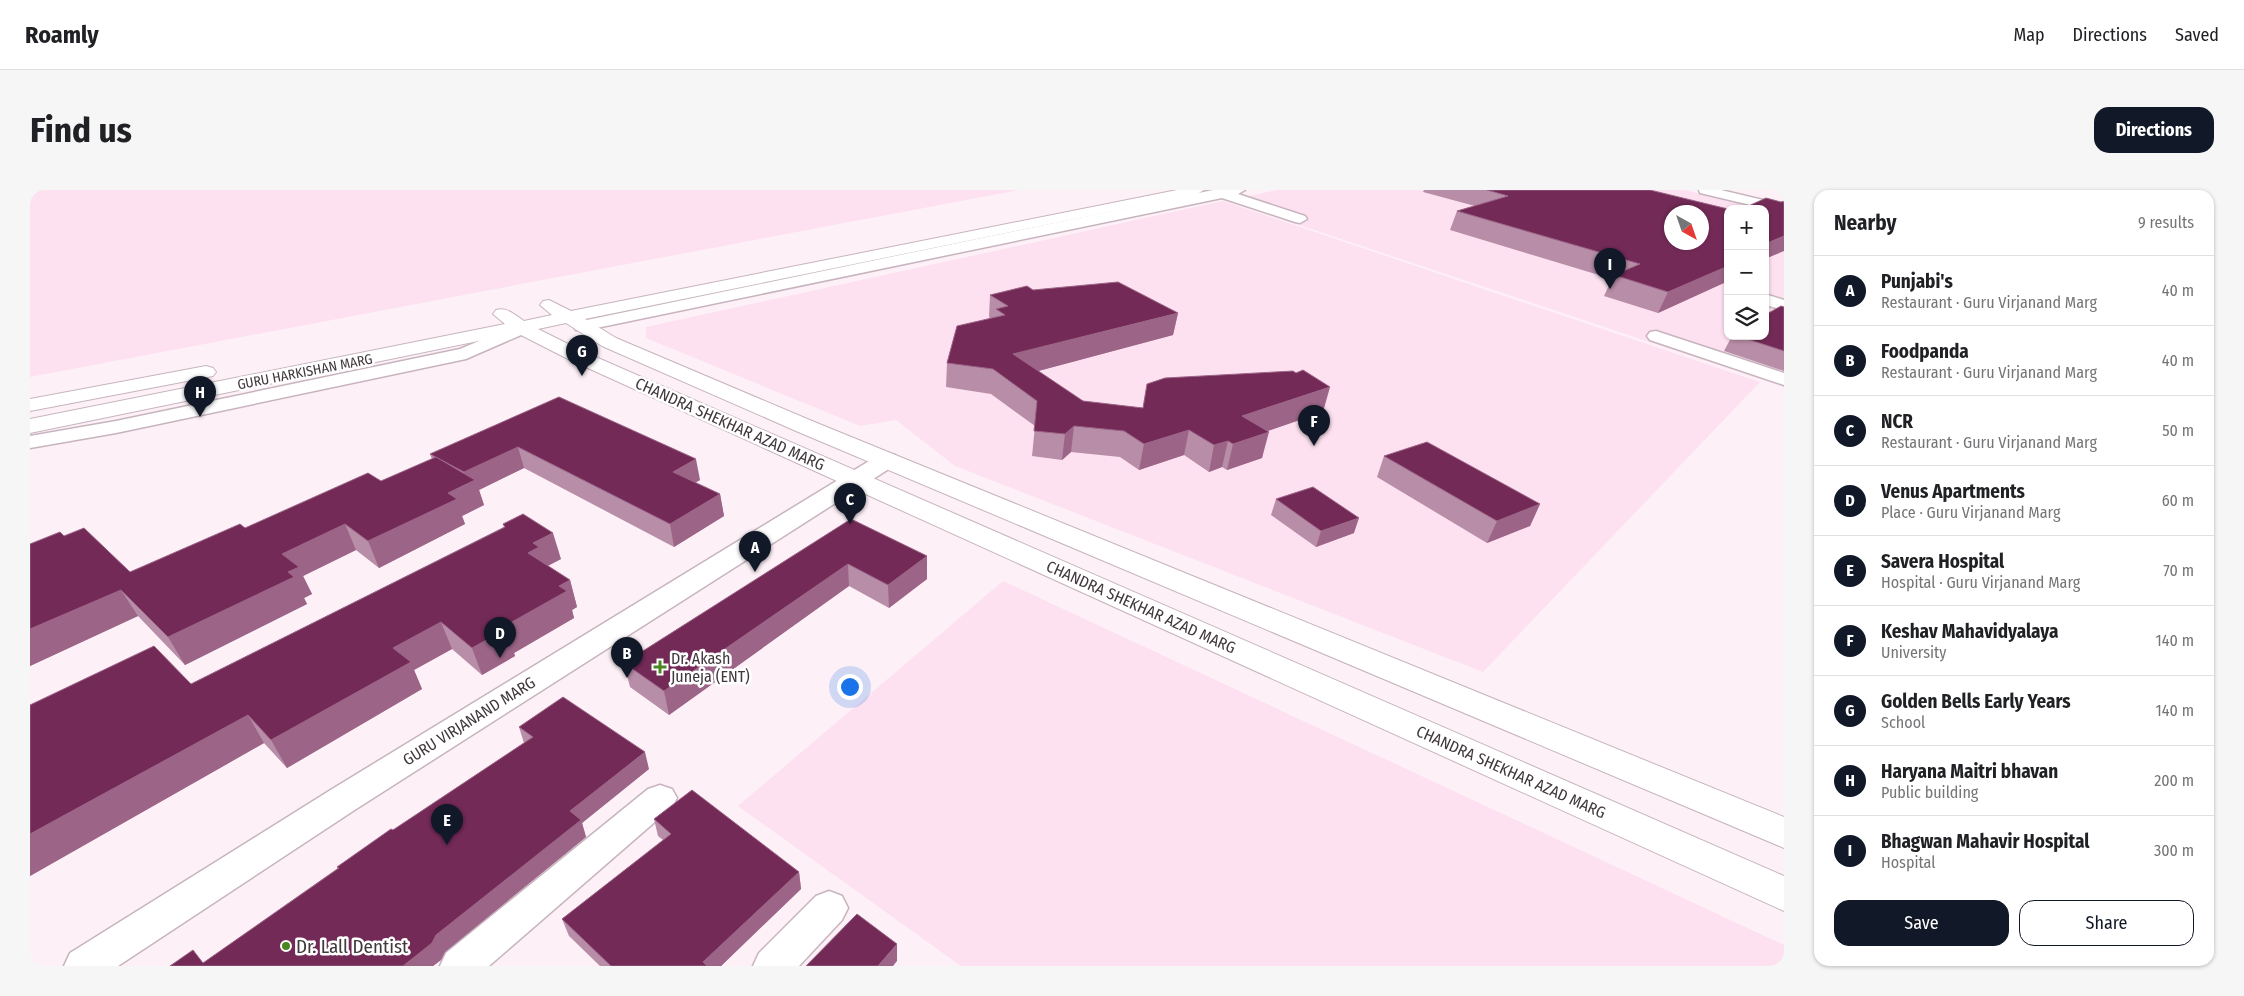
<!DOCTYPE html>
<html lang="en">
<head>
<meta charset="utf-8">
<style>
	body { margin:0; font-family:"Fira Sans Condensed",sans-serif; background:#f6f6f6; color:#202124 }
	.controls { position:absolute; right:15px; top:15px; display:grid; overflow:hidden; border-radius:10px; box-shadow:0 1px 4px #0004 }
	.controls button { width:45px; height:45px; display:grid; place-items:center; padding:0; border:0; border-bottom:1px solid #e0e0e0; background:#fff; color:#202124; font:25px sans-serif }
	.compass { position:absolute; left:1634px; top:15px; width:45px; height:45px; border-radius:50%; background:#fff; box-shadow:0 1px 4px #0004; rotate:140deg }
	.you { position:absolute; left:819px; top:496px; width:18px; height:18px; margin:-12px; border:4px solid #fff; border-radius:50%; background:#1a73e8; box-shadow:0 0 0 8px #1a73e833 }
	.badge { display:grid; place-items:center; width:32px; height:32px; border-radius:50%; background:#111827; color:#fff; font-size:16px; font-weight:700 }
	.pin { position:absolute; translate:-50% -41px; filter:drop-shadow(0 1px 2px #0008) }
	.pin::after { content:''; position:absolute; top:26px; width:18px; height:15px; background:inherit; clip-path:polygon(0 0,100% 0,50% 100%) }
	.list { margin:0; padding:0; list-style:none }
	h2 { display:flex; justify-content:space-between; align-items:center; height:65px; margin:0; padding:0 20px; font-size:21px }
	h2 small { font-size:16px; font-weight:400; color:#757577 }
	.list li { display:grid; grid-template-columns:32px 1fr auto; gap:15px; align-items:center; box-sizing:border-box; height:70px; padding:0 20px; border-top:1px solid #e0e0e0 }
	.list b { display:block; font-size:19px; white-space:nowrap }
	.list p { margin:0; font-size:16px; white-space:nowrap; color:#757577 }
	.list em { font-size:16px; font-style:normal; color:#757577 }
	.actions { display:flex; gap:10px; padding:15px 20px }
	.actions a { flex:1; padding:11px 0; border:1px solid #111827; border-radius:15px; text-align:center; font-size:18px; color:#111827 }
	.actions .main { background:#111827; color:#fff }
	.icon { flex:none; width:28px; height:28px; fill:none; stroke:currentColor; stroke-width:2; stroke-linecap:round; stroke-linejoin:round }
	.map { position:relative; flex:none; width:1754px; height:776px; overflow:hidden; border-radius:15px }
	header { display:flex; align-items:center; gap:30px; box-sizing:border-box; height:70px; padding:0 25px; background:#fff; border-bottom:1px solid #e0e0e0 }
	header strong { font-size:24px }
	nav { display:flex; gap:28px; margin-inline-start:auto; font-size:18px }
	.intro { display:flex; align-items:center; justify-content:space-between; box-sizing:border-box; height:120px; padding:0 30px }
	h1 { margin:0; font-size:35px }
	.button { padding:12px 22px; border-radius:15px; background:#111827; color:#fff; font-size:18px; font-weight:700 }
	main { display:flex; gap:30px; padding:0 30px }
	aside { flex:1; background:#fff; border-radius:15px; box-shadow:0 1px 4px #0004 }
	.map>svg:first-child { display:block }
</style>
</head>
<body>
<header>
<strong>Roamly</strong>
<nav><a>Map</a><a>Directions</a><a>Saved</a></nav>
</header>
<div class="intro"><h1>Find us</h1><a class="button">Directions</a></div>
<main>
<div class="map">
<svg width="1754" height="776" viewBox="0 0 1754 776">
	<rect width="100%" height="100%" fill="#fdf0f7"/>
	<!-- built -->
	<g fill="#fde1f0" fill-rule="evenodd">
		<polygon points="0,0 989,0 0,187"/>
		<path d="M1247 0H1655L1731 19H1698V146H1735V20L1754 24V197L1197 11ZM1642 22H1672V52H1642Z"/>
		<polygon points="1193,11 1730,192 1453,482 925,276 866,230 830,236 616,148 616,137"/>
		<polygon points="973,391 1754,755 1754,776 931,776 708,616"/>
	</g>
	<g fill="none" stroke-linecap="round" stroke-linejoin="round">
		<!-- street casing -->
		<g stroke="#c7b4be" stroke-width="3">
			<g id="street">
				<polygon points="1183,0 1215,0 1208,4 1275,26 1277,29 1270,33 1265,32 1192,8 552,141 546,140 543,136 546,132 552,131"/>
				<polygon points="1669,0 1691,0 1754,15 1754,23 1670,3"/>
				<polygon points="1735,104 1754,110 1754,120 1735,115"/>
				<polygon points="492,133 498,134 501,138 498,142 436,169 86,243 0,258 0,246 86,231 430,159"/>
				<polygon points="1626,141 1754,183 1754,195 1620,150 1617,146 1620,142"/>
				<polygon points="857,263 865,265 868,270 865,275 323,621 88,776 34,776 40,763 299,601 849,265"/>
				<polygon points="630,595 642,599 647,608 642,617 459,776 410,776 416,763 618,599"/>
				<polygon points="799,701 812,706 818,718 812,730 769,776 723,776 729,763 786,706"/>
			</g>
		</g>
		<!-- secondary casing -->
		<g stroke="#c7b4be" stroke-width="2">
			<g id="secondary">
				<path d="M1147 0H1174L1167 4 555 129 586 148 782 231 1754 627V658L766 241 572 156 536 133 508 139 552 161 1754 686V721L538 169 487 143 0 243V229L475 134 463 124 466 120C477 117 484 124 494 131L522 125 510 115 513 111 519 110 541 121Z"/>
				<polygon points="176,176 183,178 186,182 183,186 0,221 0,209"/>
			</g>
		</g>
		<!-- street -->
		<use href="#street" fill="#fff" fill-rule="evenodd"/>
		<!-- secondary -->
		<use href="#secondary" fill="#fff" fill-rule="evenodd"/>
	</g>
	<!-- wall -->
	<g fill="#b88da7">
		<polygon points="1394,0 1620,0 1696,92 1628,123 1574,106 1582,89 1420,40 1427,21 1445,16 1393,2"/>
		<polygon points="1003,100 1148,123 1143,145 1008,181 1053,211 1113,218 1293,222 1237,241 1232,268 1197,280 1192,277 1179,282 1154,265 1109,280 1090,267 1041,262 1032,270 1002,266 1005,236 961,204 916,197 917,173 960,128 959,127 960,105"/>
		<polygon points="1754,117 1754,181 1694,161 1702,146 1735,146"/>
		<polygon points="529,207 670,290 665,293 690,304 694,326 644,357 494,278 449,300 454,315 432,326 435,334 349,378 326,360 273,386 282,404 274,408 277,414 155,475 108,426 0,476 0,354 34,346 100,382 215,338 351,291 402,269 400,264"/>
		<polygon points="1354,266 1510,314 1500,336 1457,353 1347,287"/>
		<polygon points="1246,309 1324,343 1286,357 1241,325"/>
		<polygon points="821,329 897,366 897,389 859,418 819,396 639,525 600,497 594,473"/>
		<polygon points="473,334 531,369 518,376 540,390 547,417 542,420 544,428 484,463 485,466 452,485 422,459 384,480 392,499 257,578 234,553 0,686 0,515 161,494 474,337"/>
		<polygon points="489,537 619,579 552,633 556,647 415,762 411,770 403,776 140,776 173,773 308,678 307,677 494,553"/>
		<polygon points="624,629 769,682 771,699 691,776 570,776 539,746 532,729 633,650 628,646"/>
	</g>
	<!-- shaded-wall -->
	<g fill="#9c6587">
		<polygon points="1754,46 1754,61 1735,69 1735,54"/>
		<polygon points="1698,73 1698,89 1696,92 1628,123 1638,102"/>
		<polygon points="1148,123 1143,145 982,188 983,164"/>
		<polygon points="1300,197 1293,222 1206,252 1212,226"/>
		<polygon points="1044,236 1041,262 1032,270 1035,244"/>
		<polygon points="1159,240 1154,265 1109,280 1114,254"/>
		<polygon points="1239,242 1232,268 1197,280 1203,254"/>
		<polygon points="1198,251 1192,277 1179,282 1184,255"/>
		<polygon points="488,257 494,278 449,300 454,315 432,326 435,334 349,378 338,351 418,303 438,294 434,282"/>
		<polygon points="666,269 670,290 647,303 643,282"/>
		<polygon points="690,304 694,326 644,357 640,334"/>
		<polygon points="1510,314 1500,336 1457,353 1467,331"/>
		<polygon points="1329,328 1324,343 1286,357 1291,341"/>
		<polygon points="315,334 326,360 273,386 282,404 274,408 277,414 155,475 138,447 258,382 252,364"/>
		<polygon points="523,343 531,369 515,377 498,363 503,353"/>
		<polygon points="897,366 897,389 859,418 858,395"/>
		<polygon points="818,374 819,396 639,525 634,501"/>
		<polygon points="540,390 547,417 542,420 544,428 484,463 485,466 452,485 442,458 473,437 529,396"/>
		<polygon points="91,400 108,426 0,476 0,439"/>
		<polygon points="411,432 422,459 384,480 392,499 257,578 241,550 363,458"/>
		<polygon points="218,525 234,553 0,686 0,644"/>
		<polygon points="615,562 619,579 552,633 556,647 415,762 411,770 403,776 373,776 540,621"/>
		<polygon points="769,682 771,699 691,776 674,776 673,772"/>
		<polygon points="867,754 867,771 863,776 848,776"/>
	</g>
	<!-- building -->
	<g fill="#732a57" stroke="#9c6587" fill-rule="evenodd">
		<path d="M1457 0H1620L1698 19V76L1638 102 1584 85 1610 74 1427 21 1478 6ZM1642 22H1672V52H1642Z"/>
		<polygon points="1736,8 1751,12 1754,11 1754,46 1735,54 1735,19 1712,19"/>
		<polygon points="1088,92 1148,123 983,164 1053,211 1113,218 1117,194 1135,188 1263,181 1266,183 1273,180 1300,197 1212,226 1239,242 1203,254 1198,251 1184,255 1159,240 1114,254 1094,241 1044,236 1035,244 1004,241 1007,211 963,179 917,173 927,136 975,125 966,119 978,116 960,105 997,96 1003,100"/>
		<polygon points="1751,116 1754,117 1754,161 1708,146 1735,146 1735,125"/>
		<polygon points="529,207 666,269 643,282 690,304 640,334 488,257 434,282 400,264"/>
		<polygon points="1397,252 1510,314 1467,331 1354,266"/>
		<polygon points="406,267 445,290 418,303 427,309 338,351 315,334 252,364 269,377 258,382 264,387 138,447 91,400 0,439 0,354 30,342 34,346 54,338 100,382 210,334 215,338 338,283 351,291"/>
		<polygon points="1283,297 1329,328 1291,341 1246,309"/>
		<polygon points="493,324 523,343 503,353 509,357 498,363 540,390 529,396 537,401 473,437 476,439 442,458 411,432 363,458 381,472 241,550 218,525 0,644 0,515 124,456 161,494 475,337 473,334"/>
		<polygon points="821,329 897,366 858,395 818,374 634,501 594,473"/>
		<polygon points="533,507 615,562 540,621 551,630 406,745 402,753 373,776 140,776 163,760 173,773 309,678 307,677 361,639 363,640 503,547 489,537"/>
		<polygon points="662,600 769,682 673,772 677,776 581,776 532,729 641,644 624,629"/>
		<polygon points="827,724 867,754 848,776 776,776"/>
	</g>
	<!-- markers -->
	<g fill="#4c8622" stroke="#fff" stroke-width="2">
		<path d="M627.5 469.5h5v5h5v5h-5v5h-5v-5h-5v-5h5z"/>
		<circle cx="256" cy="756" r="5"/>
	</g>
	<g text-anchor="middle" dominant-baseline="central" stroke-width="5" stroke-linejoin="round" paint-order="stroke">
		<!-- far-street labels -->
		<g font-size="14" fill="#40383d" stroke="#fff">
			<text transform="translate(275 182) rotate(-11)">GURU HARKISHAN MARG</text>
		</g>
		<!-- street labels -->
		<g font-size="16" fill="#40383d" stroke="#fff">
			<text transform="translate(700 234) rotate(24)">CHANDRA SHEKHAR AZAD MARG</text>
			<text transform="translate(1111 417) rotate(24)">CHANDRA SHEKHAR AZAD MARG</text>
			<text transform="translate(439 531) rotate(-32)">GURU VIRJANAND MARG</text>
			<text transform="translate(1481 582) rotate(24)">CHANDRA SHEKHAR AZAD MARG</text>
		</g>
		<!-- poi labels -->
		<g font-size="16" fill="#40383d" stroke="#fff" text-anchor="start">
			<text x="641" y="468">Dr. Akash<tspan x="641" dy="18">Juneja (ENT)</tspan></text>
		</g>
		<!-- near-poi labels -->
		<g font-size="19" fill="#40383d" stroke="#fff" text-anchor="start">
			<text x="266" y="756">Dr. Lall Dentist</text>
		</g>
	</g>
</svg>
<div class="controls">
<button>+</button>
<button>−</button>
<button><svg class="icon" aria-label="layers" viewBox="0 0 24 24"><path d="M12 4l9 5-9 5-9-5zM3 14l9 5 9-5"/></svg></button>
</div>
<svg class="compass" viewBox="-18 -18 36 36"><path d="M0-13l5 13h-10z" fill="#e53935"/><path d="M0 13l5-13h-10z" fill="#757577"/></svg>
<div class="you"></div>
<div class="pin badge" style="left:725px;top:382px">A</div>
<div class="pin badge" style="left:597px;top:488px">B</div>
<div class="pin badge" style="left:820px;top:334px">C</div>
<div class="pin badge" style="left:470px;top:468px">D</div>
<div class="pin badge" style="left:417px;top:655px">E</div>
<div class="pin badge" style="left:1284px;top:256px">F</div>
<div class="pin badge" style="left:552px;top:186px">G</div>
<div class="pin badge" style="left:170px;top:227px">H</div>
<div class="pin badge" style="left:1580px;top:99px">I</div>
</div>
<aside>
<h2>Nearby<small>9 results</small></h2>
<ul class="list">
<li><span class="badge">A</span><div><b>Punjabi's</b><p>Restaurant · Guru Virjanand Marg</p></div><em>40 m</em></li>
<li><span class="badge">B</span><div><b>Foodpanda</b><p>Restaurant · Guru Virjanand Marg</p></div><em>40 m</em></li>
<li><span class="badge">C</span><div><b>NCR</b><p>Restaurant · Guru Virjanand Marg</p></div><em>50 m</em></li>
<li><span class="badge">D</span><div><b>Venus Apartments</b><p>Place · Guru Virjanand Marg</p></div><em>60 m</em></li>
<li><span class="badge">E</span><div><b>Savera Hospital</b><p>Hospital · Guru Virjanand Marg</p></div><em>70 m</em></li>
<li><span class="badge">F</span><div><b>Keshav Mahavidyalaya</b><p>University</p></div><em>140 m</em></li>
<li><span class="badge">G</span><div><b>Golden Bells Early Years</b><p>School</p></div><em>140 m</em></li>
<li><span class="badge">H</span><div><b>Haryana Maitri bhavan</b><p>Public building</p></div><em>200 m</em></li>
<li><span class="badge">I</span><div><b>Bhagwan Mahavir Hospital</b><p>Hospital</p></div><em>300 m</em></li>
</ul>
<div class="actions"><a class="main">Save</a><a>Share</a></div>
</aside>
</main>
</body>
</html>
